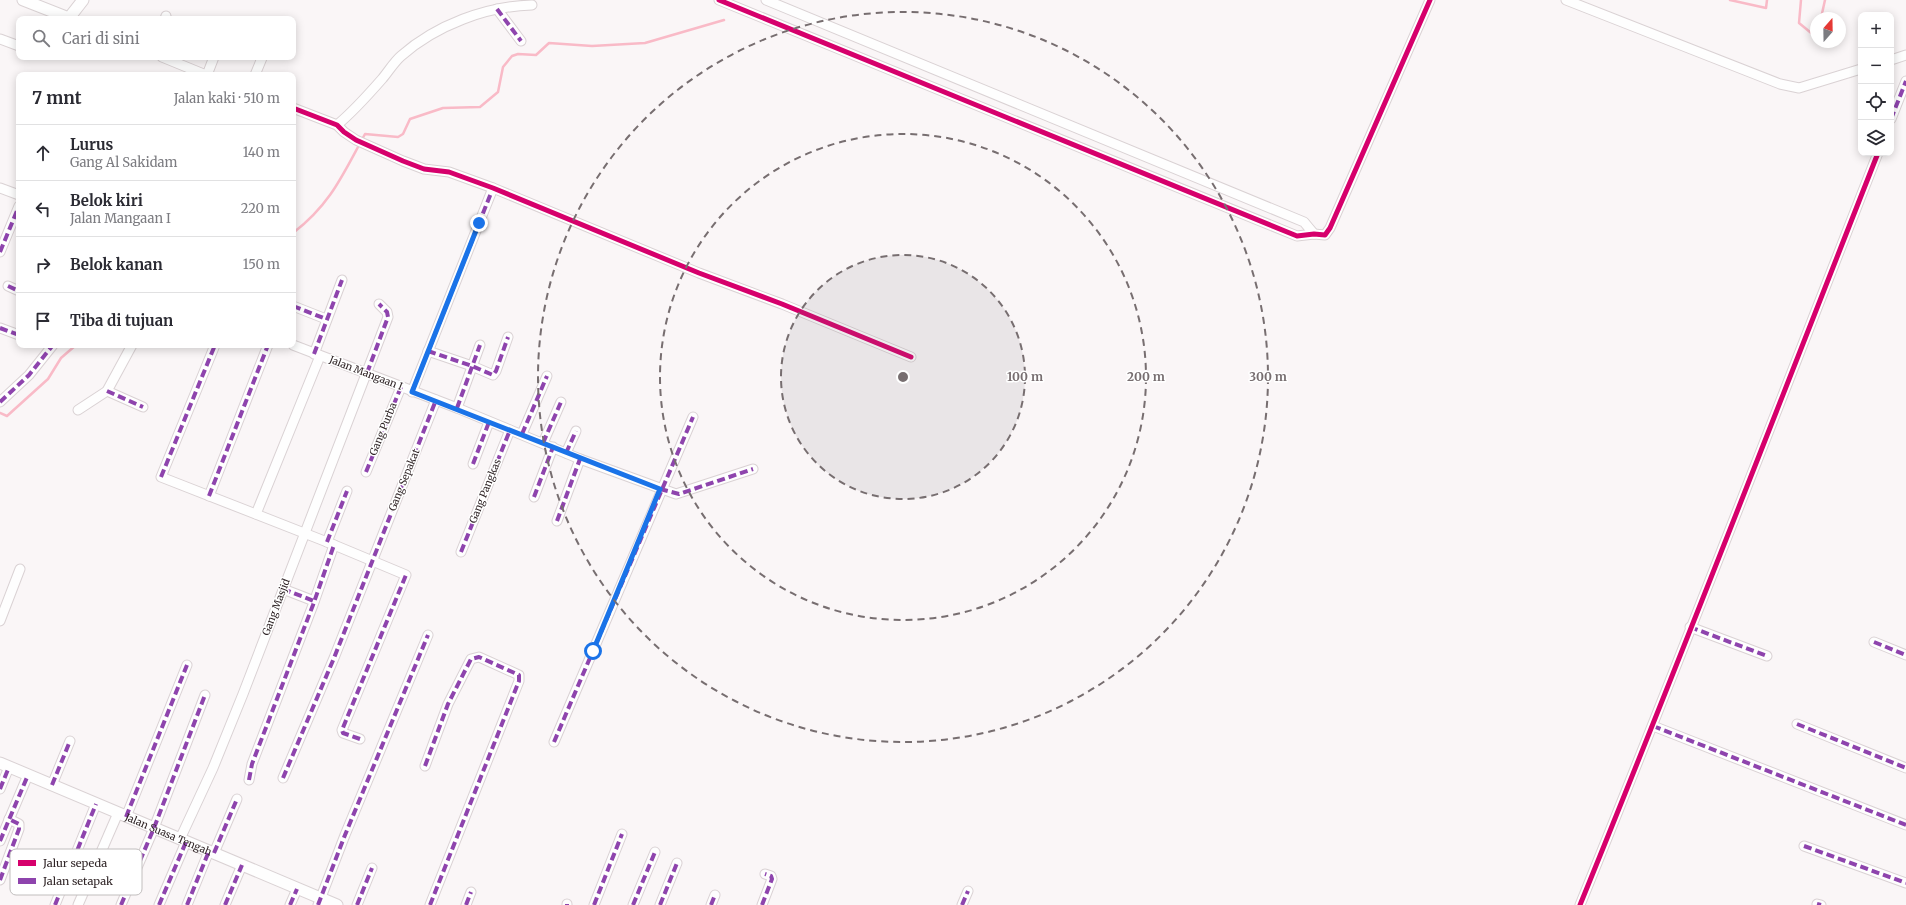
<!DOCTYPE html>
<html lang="id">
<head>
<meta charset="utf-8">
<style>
	body { margin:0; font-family:Merriweather,serif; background:#f7f7f7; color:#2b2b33 }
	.controls { position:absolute; right:12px; top:12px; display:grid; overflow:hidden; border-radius:8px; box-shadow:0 2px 10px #0003 }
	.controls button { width:36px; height:36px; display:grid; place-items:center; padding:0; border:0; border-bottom:1px solid #e1e1e2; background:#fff; color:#2b2b33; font:20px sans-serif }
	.compass { position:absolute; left:1810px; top:12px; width:36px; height:36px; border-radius:50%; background:#fff; box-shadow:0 2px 10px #0003; rotate:20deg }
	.stop { position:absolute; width:12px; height:12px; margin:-9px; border:3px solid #1a73e8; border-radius:50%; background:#fff }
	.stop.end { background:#1a73e8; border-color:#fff; box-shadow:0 1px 4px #0008 }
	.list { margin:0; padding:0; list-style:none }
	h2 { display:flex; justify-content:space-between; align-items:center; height:52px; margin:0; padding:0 16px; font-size:17px }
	h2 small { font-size:13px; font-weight:400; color:#7c7c81 }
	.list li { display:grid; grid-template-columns:26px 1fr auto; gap:12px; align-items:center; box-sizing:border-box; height:56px; padding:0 16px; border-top:1px solid #e1e1e2 }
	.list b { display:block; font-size:15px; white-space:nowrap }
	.list p { margin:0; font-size:13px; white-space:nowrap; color:#7c7c81 }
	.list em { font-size:13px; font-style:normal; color:#7c7c81 }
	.icon { flex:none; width:22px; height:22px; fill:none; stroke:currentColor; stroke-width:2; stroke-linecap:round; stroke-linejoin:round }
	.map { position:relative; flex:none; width:1906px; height:905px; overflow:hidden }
	.search { position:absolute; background:#fff; box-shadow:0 2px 10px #0003; left:16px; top:16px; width:280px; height:44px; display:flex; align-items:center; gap:10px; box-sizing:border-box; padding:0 14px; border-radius:8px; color:#7c7c81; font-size:15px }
	.panel { position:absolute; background:#fff; box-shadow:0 2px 10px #0003; left:16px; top:72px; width:280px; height:276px; border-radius:8px }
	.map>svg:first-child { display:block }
</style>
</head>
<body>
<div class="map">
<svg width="1906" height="905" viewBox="0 0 1906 905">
	<rect width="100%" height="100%" fill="#faf6f7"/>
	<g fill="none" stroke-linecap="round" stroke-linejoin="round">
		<!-- stream -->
		<g stroke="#f9bac7" stroke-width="2.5">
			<polyline points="1730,0 1766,8 1767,0"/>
			<polyline points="1801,0 1799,23 1816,37"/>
			<polyline points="1821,18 1825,0"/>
			<path d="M293 233C331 204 343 174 365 134L398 137 403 134 410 119 443 108 480 107 498 92 503 67 512 56 518 54 536 55 549 43 592 46 645 43 724 20"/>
			<polyline points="0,413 7,416 48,379 61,358 76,345"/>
		</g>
		<!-- minor casing -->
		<g stroke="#dad2d4" stroke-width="11">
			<g id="minor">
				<polyline points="719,0 1297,236 1314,234 1325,235 1330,228 1430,0"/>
				<polyline points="766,0 1304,222 1314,234"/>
				<polyline points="1566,0 1780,84 1799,88 1861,69"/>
				<polyline points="497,9 521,41"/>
				<polyline points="165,19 166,16"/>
				<polyline points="0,39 19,46"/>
				<polyline points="162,57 206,75"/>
				<polyline points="1891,60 1906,55"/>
				<polyline points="207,75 214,57"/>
				<polyline points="255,75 262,58"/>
				<polyline points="293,108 337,125 344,132 356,140 403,161 424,169 449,172 493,188 699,273 782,304 911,357"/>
				<polyline points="1891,119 1906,81"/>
				<path d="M337 125C354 111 368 95 382 79 388 72 394 62 401 56 436 25 487 6 532 5"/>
				<polyline points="0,188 19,195"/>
				<polyline points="0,252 19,206"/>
				<polyline points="8,286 19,291"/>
				<polyline points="293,306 326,319"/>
				<polyline points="0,328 19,335"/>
				<polyline points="215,345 161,477 327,542 406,575 342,730 343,733 360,739"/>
				<polyline points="293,345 457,408 580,459 676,494 753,469"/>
				<polyline points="428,351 472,366 493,375 496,371 508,337"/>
				<polyline points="314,354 342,280"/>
				<polyline points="107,391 143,407"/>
				<polyline points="412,392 493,188"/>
				<polyline points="0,402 29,375 53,345"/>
				<polyline points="457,408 480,345"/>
				<polyline points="78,410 107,391 132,345"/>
				<polyline points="522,434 547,376"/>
				<polyline points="543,443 561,402"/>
				<polyline points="566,453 576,431"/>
				<polyline points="473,464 489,422"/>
				<polyline points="366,472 401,387"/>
				<polyline points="209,496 268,345"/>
				<polyline points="534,497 553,447"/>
				<polyline points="256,514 320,356"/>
				<polyline points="557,521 580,459"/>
				<polyline points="327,542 347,491"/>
				<polyline points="461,552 510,430"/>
				<polyline points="283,589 314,601"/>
				<polyline points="0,621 20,569"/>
				<polyline points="1690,627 1767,656"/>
				<polyline points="1874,642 1906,655"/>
				<polyline points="1797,724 1906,768"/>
				<polyline points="1653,726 1906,825"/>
				<polyline points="554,742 693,417"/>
				<polyline points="425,766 448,704 471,659 479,657 519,675 519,681 430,905"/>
				<polyline points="283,778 334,658 436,400"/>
				<polyline points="249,780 252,764 313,605 334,545"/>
				<polyline points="52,785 70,741"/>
				<polyline points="0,789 9,767"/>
				<polyline points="126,817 187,665"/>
				<polyline points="180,839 213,768 243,694 388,317 387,312 379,304"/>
				<polyline points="0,841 28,775"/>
				<polyline points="1804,846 1906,883"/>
				<polyline points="214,853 237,799"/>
				<polyline points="0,880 19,829 19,824 9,819"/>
				<polyline points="1817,904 1821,905"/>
				<polyline points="55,905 96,804"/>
				<polyline points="78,905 118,813"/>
				<polyline points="121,905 154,828 205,695"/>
				<polyline points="159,905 186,842"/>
				<polyline points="187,905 209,851"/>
				<polyline points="225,905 242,865"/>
				<polyline points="290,905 297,889"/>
				<polyline points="318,905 345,835 428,635"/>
				<polyline points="357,905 372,868"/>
				<polyline points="466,905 471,892"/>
				<polyline points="567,905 567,904"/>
				<polyline points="594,905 622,834"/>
				<polyline points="633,905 655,852"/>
				<polyline points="660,905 677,863"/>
				<polyline points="711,905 715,895"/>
				<polyline points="762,905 772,879 771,876 765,874"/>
				<polyline points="962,905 968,891"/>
				<path d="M1580 905C1682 655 1779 404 1878 153"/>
			</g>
		</g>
		<!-- tertiary casing -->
		<g stroke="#dad2d4" stroke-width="13">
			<g id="tertiary">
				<polyline points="23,0 69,18 83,0"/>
				<path id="s1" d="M0 763 337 905"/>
			</g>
		</g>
		<!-- minor -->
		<use href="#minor" stroke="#fefefe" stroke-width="9"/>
		<!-- tertiary -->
		<use href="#tertiary" stroke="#fefefe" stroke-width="11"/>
		<!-- quiet -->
		<g stroke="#8e44ad" stroke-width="4" stroke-dasharray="8 4" stroke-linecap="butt">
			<polyline points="497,9 521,41"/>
			<polyline points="1891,119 1906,81"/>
			<polyline points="0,252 19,206"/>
			<polyline points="8,286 19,291"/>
			<polyline points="293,306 326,319"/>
			<polyline points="0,328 19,335"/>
			<polyline points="428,351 472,366 493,375 496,371 508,337"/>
			<polyline points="314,354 342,280"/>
			<polyline points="367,373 388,317 387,312 379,304"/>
			<polyline points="107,391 143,407"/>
			<polyline points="412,392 493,188"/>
			<polyline points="0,402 29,375 53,345"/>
			<polyline points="457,408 480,345"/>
			<polyline points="522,434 547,376"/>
			<polyline points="543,443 561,402"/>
			<polyline points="566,453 576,431"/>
			<polyline points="473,464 489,422"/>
			<polyline points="366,472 401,387"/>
			<polyline points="161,477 215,345"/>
			<polyline points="660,489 679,494 753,469"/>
			<polyline points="209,496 268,345"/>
			<polyline points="534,497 553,447"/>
			<polyline points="557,521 580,459"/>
			<polyline points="327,542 347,491"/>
			<polyline points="461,552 510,430"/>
			<polyline points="283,589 314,601"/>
			<polyline points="1690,627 1767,656"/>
			<polyline points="1874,642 1906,655"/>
			<polyline points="1797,724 1906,768"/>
			<polyline points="1653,726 1906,825"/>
			<polyline points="360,739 343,733 342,730 406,575"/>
			<polyline points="554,742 693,417"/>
			<polyline points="425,766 448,704 471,659 479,657 519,675 519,681 430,905"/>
			<polyline points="283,778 334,658 436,400"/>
			<polyline points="249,780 252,764 313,605 334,545"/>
			<polyline points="52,785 70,741"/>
			<polyline points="0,789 9,767"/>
			<polyline points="126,817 187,665"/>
			<polyline points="0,841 28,775"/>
			<polyline points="1804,846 1906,883"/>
			<polyline points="214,853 237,799"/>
			<polyline points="0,880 19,829 19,824 9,819"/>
			<polyline points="1817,904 1821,905"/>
			<polyline points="55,905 96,804"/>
			<polyline points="121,905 154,828 205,695"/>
			<polyline points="159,905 186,842"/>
			<polyline points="187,905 209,851"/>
			<polyline points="225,905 242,865"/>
			<polyline points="290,905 297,889"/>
			<polyline points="318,905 345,835 428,635"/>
			<polyline points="357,905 372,868"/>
			<polyline points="466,905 471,892"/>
			<polyline points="567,905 567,904"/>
			<polyline points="594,905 622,834"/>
			<polyline points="633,905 655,852"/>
			<polyline points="660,905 677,863"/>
			<polyline points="711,905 715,895"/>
			<polyline points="762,905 772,879 771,876 765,874"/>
			<polyline points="962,905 968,891"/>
		</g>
		<!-- cycleway casing -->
		<g stroke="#fff" stroke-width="8">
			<g id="cycleway">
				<polyline points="719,0 1297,236 1314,234 1325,235 1330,228 1430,0"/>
				<polyline points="293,108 337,125 344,132 356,140 403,161 424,169 449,172 493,188 699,273 782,304 911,357"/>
				<path d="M1580 905C1682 655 1779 404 1878 153"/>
			</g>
		</g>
		<!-- cycleway -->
		<use href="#cycleway" stroke="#d6006c" stroke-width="5"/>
	</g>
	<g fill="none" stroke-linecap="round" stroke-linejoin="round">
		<!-- route -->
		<polyline stroke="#1a73e8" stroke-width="5" points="479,223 412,392 660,489 593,651"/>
	</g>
	<!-- distance rings -->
	<circle cx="903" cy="377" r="122" fill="#776e70" fill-opacity=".12"/>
	<g fill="none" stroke="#776e70" stroke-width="2" stroke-dasharray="7 5">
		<circle cx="903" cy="377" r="122"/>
		<circle cx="903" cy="377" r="243"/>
		<circle cx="903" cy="377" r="365"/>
	</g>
	<g text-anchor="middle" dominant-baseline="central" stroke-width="3" stroke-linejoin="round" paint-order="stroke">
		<!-- street labels -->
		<g font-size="10" fill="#302527" stroke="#fff">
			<text transform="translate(366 373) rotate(21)">Jalan Mangaan I</text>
			<text transform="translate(383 429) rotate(-68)">Gang Purba</text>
			<text transform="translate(404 480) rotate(-68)">Gang Sepakat</text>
			<text transform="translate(485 491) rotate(-68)">Gang Pangkas</text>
			<text transform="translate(276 607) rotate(-69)">Gang Masjid</text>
			<text stroke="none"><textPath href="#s1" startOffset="183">Jalan Suasa Tengah</textPath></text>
		</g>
	</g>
	<!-- legend -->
	<rect x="10" y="849" width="132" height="46" rx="6" fill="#fff" stroke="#c1bebe" stroke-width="1"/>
	<rect x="18" y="860" width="18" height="6" fill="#d6006c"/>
	<rect x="18" y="878" width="18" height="6" fill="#8e44ad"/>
	<g font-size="11" fill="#302527">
		<text x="43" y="867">Jalur sepeda</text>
		<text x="43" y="885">Jalan setapak</text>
	</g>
	<circle cx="903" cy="377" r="6" fill="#776e70" stroke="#fff" stroke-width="2"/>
	<g font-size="12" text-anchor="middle" font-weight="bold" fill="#776e70" stroke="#fff" stroke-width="3" stroke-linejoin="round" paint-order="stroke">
		<text x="1025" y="381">100 m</text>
		<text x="1146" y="381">200 m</text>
		<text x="1268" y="381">300 m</text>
	</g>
</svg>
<div class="controls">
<button>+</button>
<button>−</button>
<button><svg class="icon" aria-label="locate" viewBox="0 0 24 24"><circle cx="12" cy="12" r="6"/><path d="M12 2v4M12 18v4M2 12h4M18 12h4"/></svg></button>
<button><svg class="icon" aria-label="layers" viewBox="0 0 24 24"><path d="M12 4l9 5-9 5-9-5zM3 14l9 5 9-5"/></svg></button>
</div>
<svg class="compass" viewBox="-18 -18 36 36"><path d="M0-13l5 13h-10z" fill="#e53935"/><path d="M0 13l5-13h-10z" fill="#7c7c81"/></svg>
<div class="stop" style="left:593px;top:651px"></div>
<div class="stop end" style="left:479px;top:223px"></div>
<div class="search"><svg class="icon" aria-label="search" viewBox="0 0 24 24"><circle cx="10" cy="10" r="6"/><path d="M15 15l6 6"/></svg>Cari di sini</div>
<section class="panel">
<h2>7 mnt<small>Jalan kaki · 510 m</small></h2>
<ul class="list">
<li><svg class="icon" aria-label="ahead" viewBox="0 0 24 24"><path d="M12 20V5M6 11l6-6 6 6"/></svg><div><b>Lurus</b><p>Gang Al Sakidam</p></div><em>140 m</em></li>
<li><svg class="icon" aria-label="left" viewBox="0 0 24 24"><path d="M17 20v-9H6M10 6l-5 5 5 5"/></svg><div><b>Belok kiri</b><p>Jalan Mangaan I</p></div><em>220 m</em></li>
<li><svg class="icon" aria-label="right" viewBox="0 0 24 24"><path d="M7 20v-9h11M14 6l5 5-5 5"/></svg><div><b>Belok kanan</b></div><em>150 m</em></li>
<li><svg class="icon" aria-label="arrive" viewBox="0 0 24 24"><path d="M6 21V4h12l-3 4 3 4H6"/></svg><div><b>Tiba di tujuan</b></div></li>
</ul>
</section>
</div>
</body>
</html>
